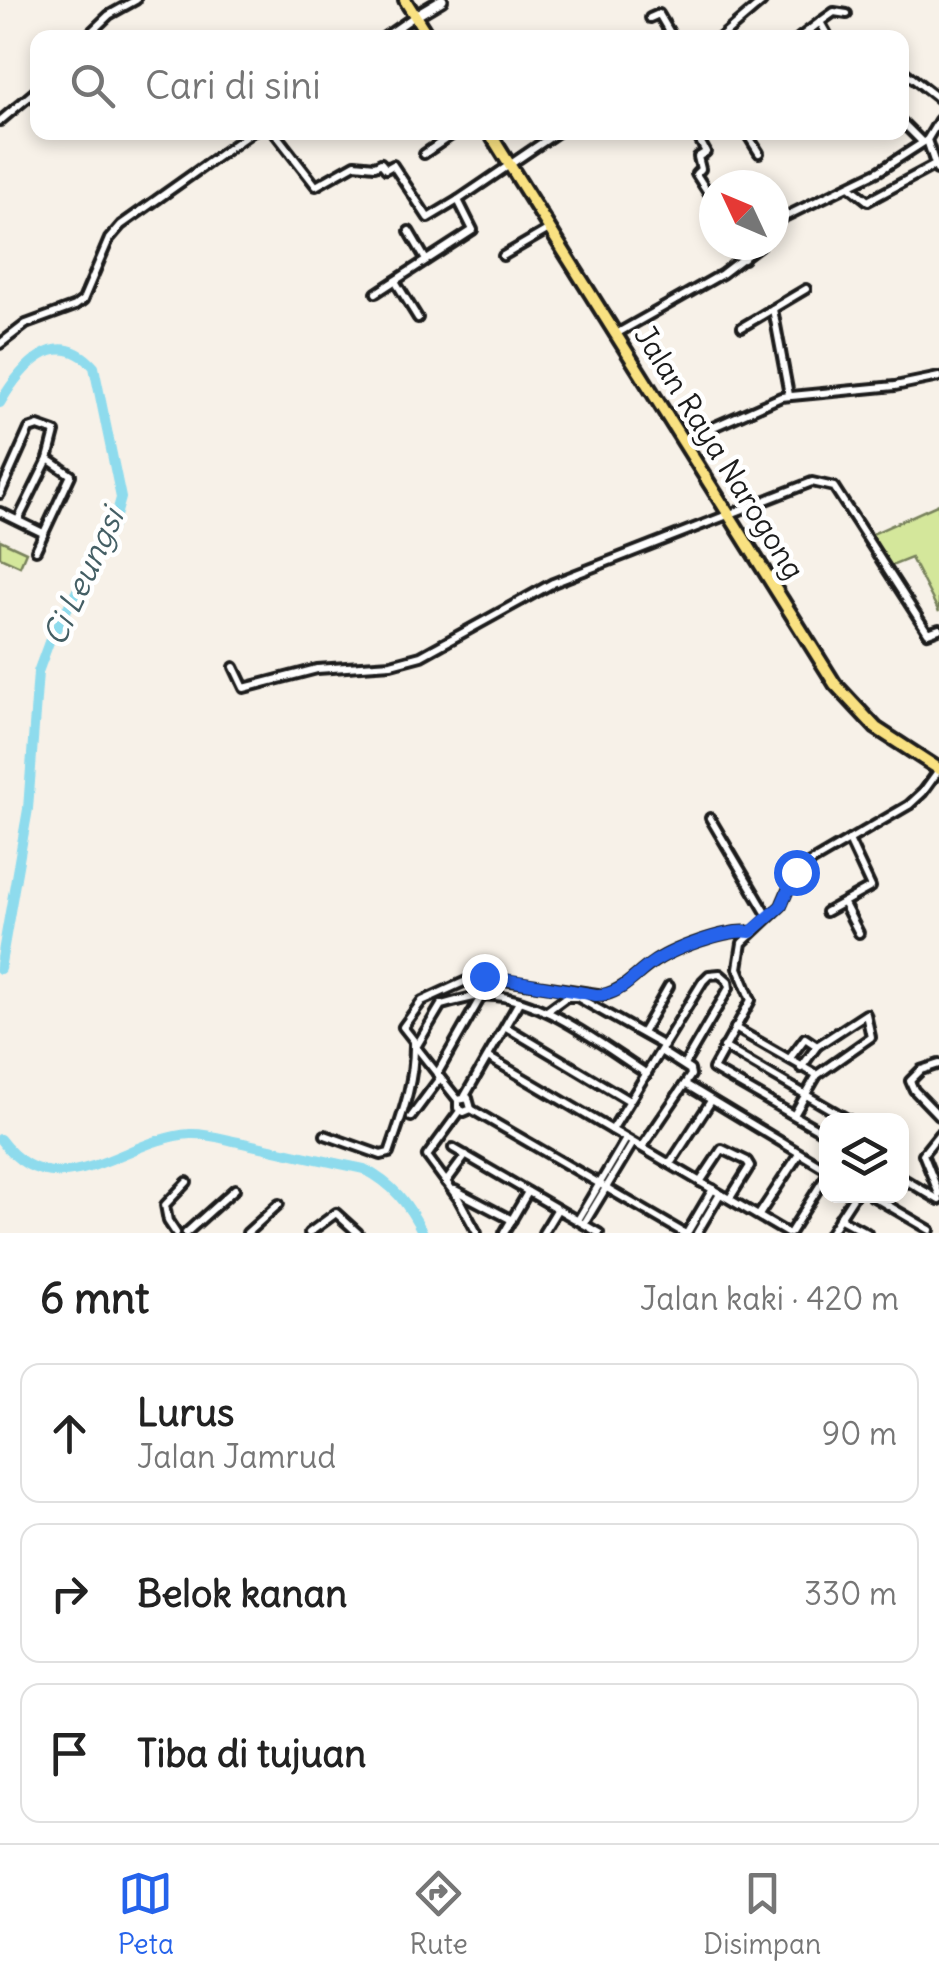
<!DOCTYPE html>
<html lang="id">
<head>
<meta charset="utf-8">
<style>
	body { margin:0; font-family:Delius,sans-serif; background:#f6f6f6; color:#222 }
	.controls { position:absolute; right:30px; bottom:30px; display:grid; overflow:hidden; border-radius:20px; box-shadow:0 5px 15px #0003 }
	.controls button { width:90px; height:90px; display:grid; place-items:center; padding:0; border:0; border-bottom:2px solid #e0e0e0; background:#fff; color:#222; font:50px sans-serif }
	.compass { position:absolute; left:699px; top:170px; width:90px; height:90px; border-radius:50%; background:#fff; box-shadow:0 5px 15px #0003; rotate:314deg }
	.stop { position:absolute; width:30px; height:30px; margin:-22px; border:8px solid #2563eb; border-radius:50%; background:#fff }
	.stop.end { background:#2563eb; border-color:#fff; box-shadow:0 2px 10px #0008 }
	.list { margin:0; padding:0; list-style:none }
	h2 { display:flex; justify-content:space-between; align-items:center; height:130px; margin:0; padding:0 40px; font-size:42px }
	h2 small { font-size:32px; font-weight:400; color:#767676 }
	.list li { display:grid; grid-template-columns:65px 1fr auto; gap:30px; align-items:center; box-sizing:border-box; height:140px; margin:0 20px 20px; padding:0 20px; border:2px solid #e0e0e0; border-radius:20px }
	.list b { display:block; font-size:38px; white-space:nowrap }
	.list p { margin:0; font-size:32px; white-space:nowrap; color:#767676 }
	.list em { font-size:32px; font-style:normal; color:#767676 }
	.icon { flex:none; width:55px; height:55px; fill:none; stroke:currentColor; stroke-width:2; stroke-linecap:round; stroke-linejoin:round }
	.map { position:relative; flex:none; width:939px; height:1233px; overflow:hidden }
	.search { position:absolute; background:#fff; box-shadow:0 5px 15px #0003; left:30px; right:30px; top:30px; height:110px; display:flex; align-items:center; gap:25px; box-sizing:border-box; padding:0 35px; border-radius:20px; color:#767676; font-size:38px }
	.sheet { height:610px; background:#fff }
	nav { display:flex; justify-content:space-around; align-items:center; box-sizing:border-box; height:140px; border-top:2px solid #e0e0e0; background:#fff; font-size:28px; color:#767676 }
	nav a { display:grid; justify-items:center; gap:5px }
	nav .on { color:#2563eb }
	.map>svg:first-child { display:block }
</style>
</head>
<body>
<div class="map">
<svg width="939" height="1233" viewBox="0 0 939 1233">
	<rect width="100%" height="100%" fill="#f7f1e8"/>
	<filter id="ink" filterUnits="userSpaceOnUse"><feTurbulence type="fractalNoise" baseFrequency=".01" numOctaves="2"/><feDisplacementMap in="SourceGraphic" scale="20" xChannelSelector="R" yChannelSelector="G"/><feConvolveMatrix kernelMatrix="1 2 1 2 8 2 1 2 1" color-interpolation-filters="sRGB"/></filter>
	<g filter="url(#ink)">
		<!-- green -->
		<g fill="#d4e79b" stroke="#78825c" stroke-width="2.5">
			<polygon points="939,504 939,612 911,558 889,567 872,534"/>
			<polygon points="0,540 26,552 20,566 0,557"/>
		</g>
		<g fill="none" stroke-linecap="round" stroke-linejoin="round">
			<!-- river -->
			<g stroke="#8edbed" stroke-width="10">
				<path d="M0 403C21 367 56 325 94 367L121 498 114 523 49 642 38 672 28 809 0 969"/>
				<path d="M0 1139C56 1215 124 1138 190 1134 207 1133 227 1140 243 1143 283 1152 324 1161 364 1169 393 1184 408 1203 423 1233"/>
			</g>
			<!-- minor casing -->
			<g stroke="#1c1c1c" stroke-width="14">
				<g id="minor">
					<polyline points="650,18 659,14 673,38"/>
					<polyline points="820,22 834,12 847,14"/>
					<polyline points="85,38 109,15 136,0"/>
					<polyline points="383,38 415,16"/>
					<polyline points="469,38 475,38"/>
					<polyline points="502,38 504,36"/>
					<polyline points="720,38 762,2"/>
					<polyline points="799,38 820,22 829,38"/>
					<polyline points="902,70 939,99"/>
					<polyline points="939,120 927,140 937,170 939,169"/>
					<polyline points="0,121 38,89"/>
					<polyline points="902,122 922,142"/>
					<polyline points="274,132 316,186 355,164 375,166 381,163 386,169 393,165 428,218 458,200"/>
					<polyline points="695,132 706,152 698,157 701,169 696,174 714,202"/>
					<polyline points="746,132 749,137 754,132"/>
					<polyline points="749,137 759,153"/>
					<polyline points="424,154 456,132"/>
					<polyline points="849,186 868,201 935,165"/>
					<polyline points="774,222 879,171 927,140"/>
					<polyline points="409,231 426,260"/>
					<polyline points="736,245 744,259"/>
					<polyline points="503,256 549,229"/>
					<polyline points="395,281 418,318"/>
					<polyline points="376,293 473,230 458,200 558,132"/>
					<polyline points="773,309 789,395"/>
					<polyline points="742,327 806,289"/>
					<polyline points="616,334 722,274 760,245"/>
					<polyline points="0,344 26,324 75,306 83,300 109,239 121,225 252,132"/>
					<polyline points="684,440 781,397 895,386 939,377"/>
					<polyline points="0,494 29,429 38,426 55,432 48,459 71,475 36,550"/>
					<polyline points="0,512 43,533"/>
					<polyline points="18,520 48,459"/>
					<polyline points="234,667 244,688 317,669 391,664 421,656 553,583 812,482 834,487 928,633 939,629"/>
					<polyline points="710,818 768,916"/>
					<polyline points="844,904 859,933"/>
					<polyline points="826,912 871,887 849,840"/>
					<polyline points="547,1011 566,997 577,997 664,1046"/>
					<polyline points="506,1027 628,1100"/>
					<polyline points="735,1028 817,1075"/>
					<polyline points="642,1033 669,986"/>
					<polyline points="724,1047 849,1120"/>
					<polyline points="488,1057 787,1233"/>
					<polyline points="790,1058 805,1038 817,1046"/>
					<polyline points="939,1064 921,1070 910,1081 914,1090 939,1116"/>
					<polyline points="437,1074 482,995"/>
					<polyline points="685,1084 826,1169"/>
					<polyline points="465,1096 519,1002"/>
					<path d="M458 1100 468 1098 471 1109 464 1112 458 1108V1100L416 1047 441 1005C453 1002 467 998 479 996 533 990 603 1046 647 1074"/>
					<polyline points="471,1109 684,1233"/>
					<polyline points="460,1111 427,1156 458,1198 477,1233"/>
					<polyline points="794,1115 817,1075 871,1037 866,1014 817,1046 801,1068"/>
					<polyline points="411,1117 440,1078"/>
					<polyline points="612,1130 703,981 709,975 720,974 728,981 729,988 684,1065"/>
					<polyline points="826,1134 713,1069 751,1000 738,968 742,943 781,906 796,871 909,805 923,792 939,770"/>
					<polyline points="939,1134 923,1154 939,1194"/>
					<path d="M325 1135 381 1155 389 1153C402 1115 415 1082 414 1041L403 1027 422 1001 477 976 604 995C624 990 635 975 651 964 671 949 728 928 751 932"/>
					<polyline points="642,1147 691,1075 690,1070 662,1052"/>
					<polyline points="453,1148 599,1233"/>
					<polyline points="670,1164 711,1101"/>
					<polyline points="902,1178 939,1200"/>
					<polyline points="446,1182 466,1155"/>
					<polyline points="700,1182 722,1149 747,1161 750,1166 730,1198"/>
					<polyline points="455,1190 512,1220"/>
					<polyline points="872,1196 930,1230"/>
					<polyline points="759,1215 799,1154"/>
					<polyline points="839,1218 867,1233"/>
					<polyline points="578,1220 626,1139"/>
					<polyline points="584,1224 633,1143"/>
					<polyline points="176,1233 168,1221 165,1205 187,1182"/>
					<polyline points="186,1233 235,1189"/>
					<polyline points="247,1233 279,1204"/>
					<polyline points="309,1233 336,1213 358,1233"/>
					<polyline points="504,1233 528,1192"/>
					<polyline points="543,1233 557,1210"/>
					<polyline points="687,1233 713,1189"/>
					<polyline points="697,1233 720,1194"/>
					<polyline points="790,1233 826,1176"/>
					<polyline points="830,1233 854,1196"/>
				</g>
			</g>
			<!-- tertiary casing -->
			<g stroke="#1c1c1c" stroke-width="16">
				<polyline id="tertiary" points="415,16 442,0"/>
			</g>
			<!-- primary casing -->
			<g stroke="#1c1c1c" stroke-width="18">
				<g id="primary">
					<polyline points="405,0 429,38"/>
					<polyline points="489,132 835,684 876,728 939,769"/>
				</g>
			</g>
			<!-- minor -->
			<use href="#minor" stroke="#fff" stroke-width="6"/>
			<!-- tertiary -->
			<use href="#tertiary" stroke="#fff" stroke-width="9"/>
			<!-- primary -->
			<use href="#primary" stroke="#f9e181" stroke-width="10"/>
		</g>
	</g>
	<g fill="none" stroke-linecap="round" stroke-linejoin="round" filter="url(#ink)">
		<!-- route -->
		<path stroke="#2563eb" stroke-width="12" d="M484 976 596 995C623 995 634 974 655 961 676 948 728 928 751 932L781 906 796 872"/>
	</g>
	<g text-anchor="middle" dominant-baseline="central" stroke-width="9" stroke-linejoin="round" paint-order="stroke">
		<!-- street labels -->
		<g font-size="30" fill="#1c1c1c" stroke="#fff">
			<text transform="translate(720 452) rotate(58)">Jalan Raya Narogong</text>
		</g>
		<!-- water labels -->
		<g font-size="32" font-style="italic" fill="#445f65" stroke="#fff">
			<text transform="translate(83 577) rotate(-65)">Ci Leungsi</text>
		</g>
	</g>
</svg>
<div class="controls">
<button><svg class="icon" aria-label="layers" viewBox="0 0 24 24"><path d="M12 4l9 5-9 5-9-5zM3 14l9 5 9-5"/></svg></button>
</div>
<svg class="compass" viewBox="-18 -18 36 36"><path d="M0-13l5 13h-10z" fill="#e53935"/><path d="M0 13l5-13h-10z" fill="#767676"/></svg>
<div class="stop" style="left:796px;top:872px"></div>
<div class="stop end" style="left:484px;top:976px"></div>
<div class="search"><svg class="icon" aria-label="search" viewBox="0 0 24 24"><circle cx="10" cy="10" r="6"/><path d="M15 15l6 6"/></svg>Cari di sini</div>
</div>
<section class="sheet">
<h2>6 mnt<small>Jalan kaki · 420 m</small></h2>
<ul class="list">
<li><svg class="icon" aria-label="ahead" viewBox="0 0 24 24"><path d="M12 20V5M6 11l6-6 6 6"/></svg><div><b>Lurus</b><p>Jalan Jamrud</p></div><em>90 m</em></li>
<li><svg class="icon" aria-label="right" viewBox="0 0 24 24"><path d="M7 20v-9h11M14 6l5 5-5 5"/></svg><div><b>Belok kanan</b></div><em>330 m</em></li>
<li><svg class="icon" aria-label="arrive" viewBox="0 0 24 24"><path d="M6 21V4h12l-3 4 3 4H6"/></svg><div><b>Tiba di tujuan</b></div></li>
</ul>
</section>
<nav>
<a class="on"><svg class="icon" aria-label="map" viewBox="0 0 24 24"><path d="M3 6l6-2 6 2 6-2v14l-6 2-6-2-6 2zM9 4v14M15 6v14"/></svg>Peta</a>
<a><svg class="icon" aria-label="directions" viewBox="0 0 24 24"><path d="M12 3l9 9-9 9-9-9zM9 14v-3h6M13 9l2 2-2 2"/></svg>Rute</a>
<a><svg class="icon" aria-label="saved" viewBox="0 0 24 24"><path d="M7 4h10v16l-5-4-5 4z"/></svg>Disimpan</a>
</nav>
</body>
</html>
